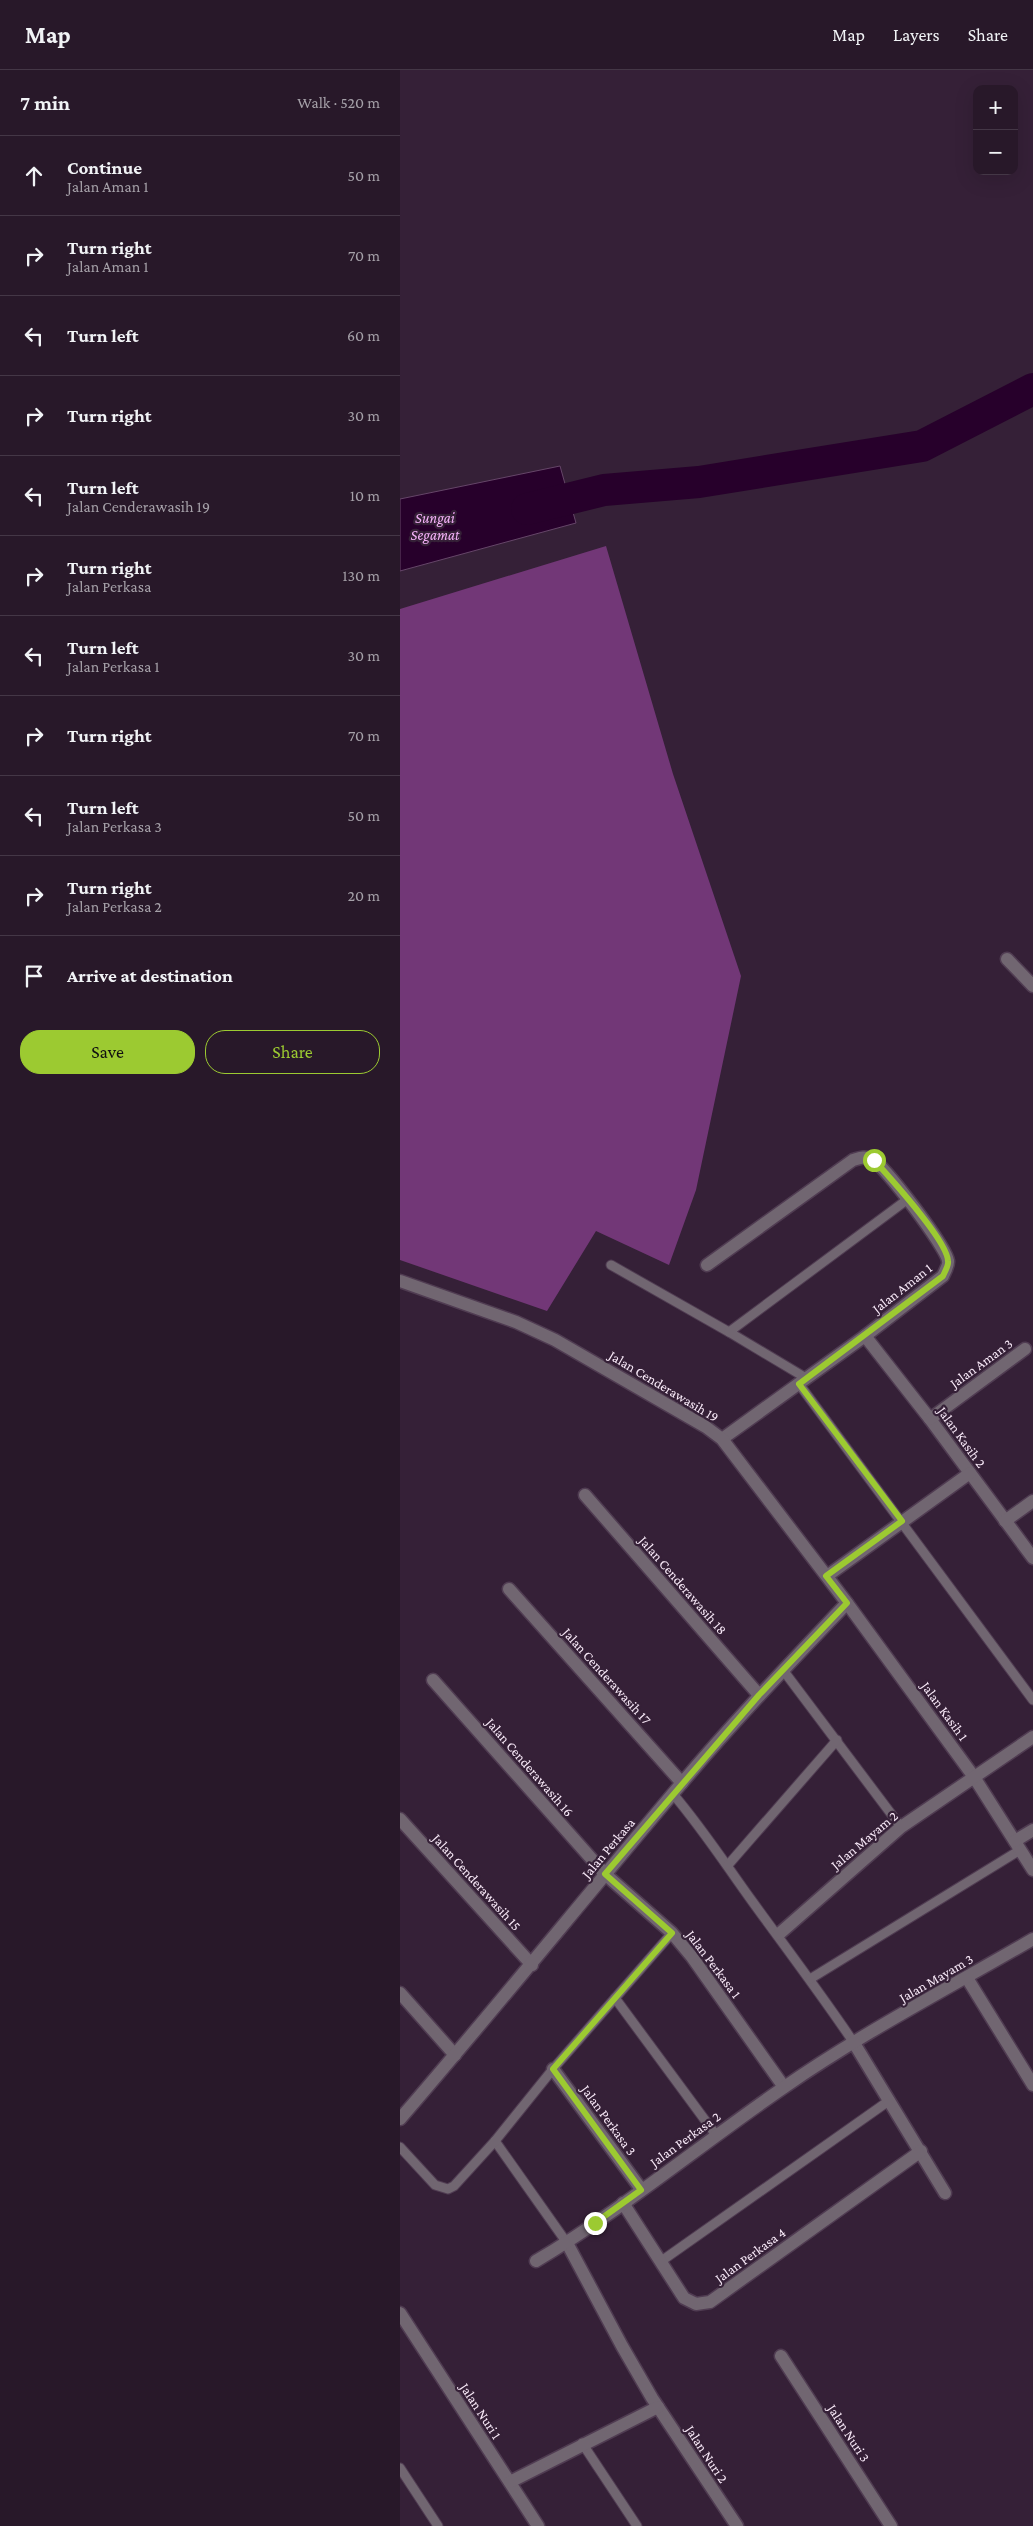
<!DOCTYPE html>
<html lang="en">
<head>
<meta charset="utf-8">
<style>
	body { margin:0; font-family:"Crimson Pro",serif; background:#342535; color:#f1f3f6 }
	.controls { position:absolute; right:15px; top:15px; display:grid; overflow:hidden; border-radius:10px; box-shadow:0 5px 20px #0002 }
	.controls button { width:45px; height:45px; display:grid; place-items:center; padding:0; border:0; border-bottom:1px solid #443746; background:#281829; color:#f1f3f6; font:25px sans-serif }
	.stop { position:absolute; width:15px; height:15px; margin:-11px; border:4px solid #9cca31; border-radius:50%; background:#fff }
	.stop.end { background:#9cca31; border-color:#fff; box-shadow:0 1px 5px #0008 }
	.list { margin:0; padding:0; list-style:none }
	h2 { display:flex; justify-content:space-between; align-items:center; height:65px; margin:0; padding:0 20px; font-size:21px }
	h2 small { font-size:16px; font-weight:400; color:#a5a0a8 }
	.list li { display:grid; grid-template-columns:32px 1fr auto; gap:15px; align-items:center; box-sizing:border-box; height:80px; padding:0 20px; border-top:1px solid #443746 }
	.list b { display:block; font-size:19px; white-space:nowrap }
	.list p { margin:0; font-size:16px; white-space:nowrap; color:#a5a0a8 }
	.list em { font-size:16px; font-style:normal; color:#a5a0a8 }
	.actions { display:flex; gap:10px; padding:15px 20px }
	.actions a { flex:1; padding:11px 0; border:1px solid #9cca31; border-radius:20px; text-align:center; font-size:18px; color:#9cca31 }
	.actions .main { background:#9cca31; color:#111 }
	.icon { flex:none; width:28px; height:28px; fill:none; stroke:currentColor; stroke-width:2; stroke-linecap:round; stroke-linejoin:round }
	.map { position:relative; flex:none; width:633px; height:2456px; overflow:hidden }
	header { display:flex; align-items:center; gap:30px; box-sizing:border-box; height:70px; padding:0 25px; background:#281829; border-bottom:1px solid #443746 }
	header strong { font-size:24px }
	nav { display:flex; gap:28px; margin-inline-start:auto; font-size:18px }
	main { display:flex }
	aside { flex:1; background:#281829 }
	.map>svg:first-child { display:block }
</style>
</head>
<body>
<header>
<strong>Map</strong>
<nav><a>Map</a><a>Layers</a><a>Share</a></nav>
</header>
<main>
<aside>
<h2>7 min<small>Walk · 520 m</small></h2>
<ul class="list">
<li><svg class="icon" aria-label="ahead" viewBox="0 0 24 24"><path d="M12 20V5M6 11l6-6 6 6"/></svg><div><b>Continue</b><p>Jalan Aman 1</p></div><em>50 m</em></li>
<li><svg class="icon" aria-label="right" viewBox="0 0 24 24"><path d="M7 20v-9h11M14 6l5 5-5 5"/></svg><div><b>Turn right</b><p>Jalan Aman 1</p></div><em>70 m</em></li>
<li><svg class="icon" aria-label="left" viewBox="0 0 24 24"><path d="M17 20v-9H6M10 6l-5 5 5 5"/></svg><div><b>Turn left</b></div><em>60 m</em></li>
<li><svg class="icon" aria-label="right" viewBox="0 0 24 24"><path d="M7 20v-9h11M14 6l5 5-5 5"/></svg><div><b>Turn right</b></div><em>30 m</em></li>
<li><svg class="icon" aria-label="left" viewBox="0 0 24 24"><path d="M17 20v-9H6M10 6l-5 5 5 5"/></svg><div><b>Turn left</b><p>Jalan Cenderawasih 19</p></div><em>10 m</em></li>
<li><svg class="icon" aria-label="right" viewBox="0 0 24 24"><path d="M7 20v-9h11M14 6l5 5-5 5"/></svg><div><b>Turn right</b><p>Jalan Perkasa</p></div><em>130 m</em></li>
<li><svg class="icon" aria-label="left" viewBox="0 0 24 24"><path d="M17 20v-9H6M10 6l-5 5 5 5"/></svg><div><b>Turn left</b><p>Jalan Perkasa 1</p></div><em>30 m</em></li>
<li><svg class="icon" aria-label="right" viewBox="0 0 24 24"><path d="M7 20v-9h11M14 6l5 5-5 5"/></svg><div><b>Turn right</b></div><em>70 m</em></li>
<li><svg class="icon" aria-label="left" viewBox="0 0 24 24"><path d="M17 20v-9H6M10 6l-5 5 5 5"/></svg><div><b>Turn left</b><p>Jalan Perkasa 3</p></div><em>50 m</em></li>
<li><svg class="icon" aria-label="right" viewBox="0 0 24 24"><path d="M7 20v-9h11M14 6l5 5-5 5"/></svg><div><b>Turn right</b><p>Jalan Perkasa 2</p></div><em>20 m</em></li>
<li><svg class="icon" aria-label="arrive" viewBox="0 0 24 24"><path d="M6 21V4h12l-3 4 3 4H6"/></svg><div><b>Arrive at destination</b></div></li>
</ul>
<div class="actions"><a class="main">Save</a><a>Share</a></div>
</aside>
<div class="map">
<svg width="633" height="2456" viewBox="0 0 633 2456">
	<rect width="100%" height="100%" fill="#352037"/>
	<!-- forest -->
	<polygon fill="#723777" points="206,476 273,704 341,906 296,1120 269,1195 196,1161 147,1241 0,1190 0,539"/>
	<!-- water -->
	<polygon fill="#27002b" stroke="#664669" points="160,396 176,453 0,501 0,429"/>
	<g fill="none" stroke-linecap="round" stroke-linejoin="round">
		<!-- river -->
		<polyline stroke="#27002b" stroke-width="32" points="127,439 204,420 299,412 522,376 633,319"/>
		<!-- service casing -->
		<g stroke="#503c52" stroke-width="11">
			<g id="service">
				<polyline points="211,1195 329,1262"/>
				<polyline points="406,1308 329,1262 508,1129"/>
				<polyline points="399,1314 633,1630"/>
				<polyline points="383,1600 501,1757"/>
				<path d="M273 1724C302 1758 326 1795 352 1831 386 1878 421 1924 454 1973"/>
				<polyline points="328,1795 437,1670"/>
				<polyline points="410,1909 620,1780"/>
				<polyline points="215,1928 316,2065"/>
				<polyline points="95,2071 167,2173"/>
				<polyline points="0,2077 35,2115 48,2119 54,2116 95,2071 153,1999 272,1863"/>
				<polyline points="260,2192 490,2030"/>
				<polyline points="182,2373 237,2456"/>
				<polyline points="0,2398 38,2456"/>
			</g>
		</g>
		<!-- minor casing -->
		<g stroke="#503c52" stroke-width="15">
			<g id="minor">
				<polyline points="607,889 633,916"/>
				<path d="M307 1195 453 1090C460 1088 464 1086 472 1089 484 1095 547 1178 548 1191 549 1195 545 1201 543 1206L465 1266 322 1369"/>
				<polyline points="0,1211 116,1252 155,1270 306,1357 322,1369 447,1533 574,1707 633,1800"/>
				<polyline points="465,1266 530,1349 633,1488"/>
				<polyline points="530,1349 625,1279"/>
				<polyline points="185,1425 359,1625"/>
				<polyline points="605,1451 633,1431"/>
				<polyline points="427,1506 570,1403"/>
				<polyline points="109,1519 282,1713"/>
				<polyline points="33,1610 205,1804 272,1863 292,1887 384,2017"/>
				<polyline points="0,1749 132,1895"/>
				<polyline points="615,1771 633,1760"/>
				<polyline points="379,1864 501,1757 633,1667"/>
				<polyline points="567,1908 633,2015"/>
				<polyline points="0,1923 55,1985"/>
				<polyline points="454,1973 545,2123"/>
				<polyline points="153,1999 241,2119"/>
				<path d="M0 2049C95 1939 187 1825 281 1714 334 1651 391 1592 447 1533"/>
				<polyline points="223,2133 284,2228 296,2234 310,2232 521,2081"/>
				<polyline points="167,2173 222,2276 252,2328 337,2456"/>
				<path d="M136 2191C222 2140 300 2075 383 2018 462 1963 549 1918 633 1869"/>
				<polyline points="0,2243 138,2456"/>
				<polyline points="381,2286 491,2456"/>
				<polyline points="110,2412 258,2337"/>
			</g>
		</g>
		<!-- service -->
		<use href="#service" stroke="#716671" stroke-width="9"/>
		<!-- minor -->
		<use href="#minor" stroke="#716671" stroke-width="12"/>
	</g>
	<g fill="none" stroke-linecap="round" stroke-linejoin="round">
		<!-- route -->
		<path stroke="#9cca31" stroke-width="6" d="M195 2153 241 2120 153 1999 272 1863 205 1804 359 1625 447 1533 426 1506 502 1451 399 1314 543 1206C545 1201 549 1195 548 1191 547 1170 490 1108 474 1090"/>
	</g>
	<g text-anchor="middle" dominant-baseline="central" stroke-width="4.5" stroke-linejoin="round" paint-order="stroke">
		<!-- street labels -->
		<g font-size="14" fill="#f9eaf9" stroke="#352037">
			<text transform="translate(502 1218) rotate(-38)">Jalan Aman 1</text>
			<text transform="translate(581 1293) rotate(-36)">Jalan Aman 3</text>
			<text transform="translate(264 1316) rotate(31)">Jalan Cenderawasih 19</text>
			<text transform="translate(562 1367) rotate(54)">Jalan Kasih 2</text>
			<text transform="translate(283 1515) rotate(49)">Jalan Cenderawasih 18</text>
			<text transform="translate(207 1606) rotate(48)">Jalan Cenderawasih 17</text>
			<text transform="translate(545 1641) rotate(54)">Jalan Kasih 1</text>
			<text transform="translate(130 1697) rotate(49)">Jalan Cenderawasih 16</text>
			<text transform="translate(464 1770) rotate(-40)">Jalan Mayam 2</text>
			<text transform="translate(208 1778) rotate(-50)">Jalan Perkasa</text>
			<text transform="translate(77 1812) rotate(48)">Jalan Cenderawasih 15</text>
			<text transform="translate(314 1894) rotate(53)">Jalan Perkasa 1</text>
			<text transform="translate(536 1908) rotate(-30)">Jalan Mayam 3</text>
			<text transform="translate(209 2050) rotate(54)">Jalan Perkasa 3</text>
			<text transform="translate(285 2069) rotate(-36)">Jalan Perkasa 2</text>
			<text transform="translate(350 2185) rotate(-36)">Jalan Perkasa 4</text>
			<text transform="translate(81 2341) rotate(57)">Jalan Nuri 1</text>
			<text transform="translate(449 2363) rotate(57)">Jalan Nuri 3</text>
			<text transform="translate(307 2384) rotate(57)">Jalan Nuri 2</text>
		</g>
		<!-- water labels -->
		<g font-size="15" font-style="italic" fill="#f4b1f8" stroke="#352037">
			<text x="35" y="448">Sungai<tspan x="35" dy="17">Segamat</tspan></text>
		</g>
	</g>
</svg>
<div class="controls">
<button>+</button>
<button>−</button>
</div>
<div class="stop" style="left:474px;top:1090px"></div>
<div class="stop end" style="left:195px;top:2153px"></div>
</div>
</main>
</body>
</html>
